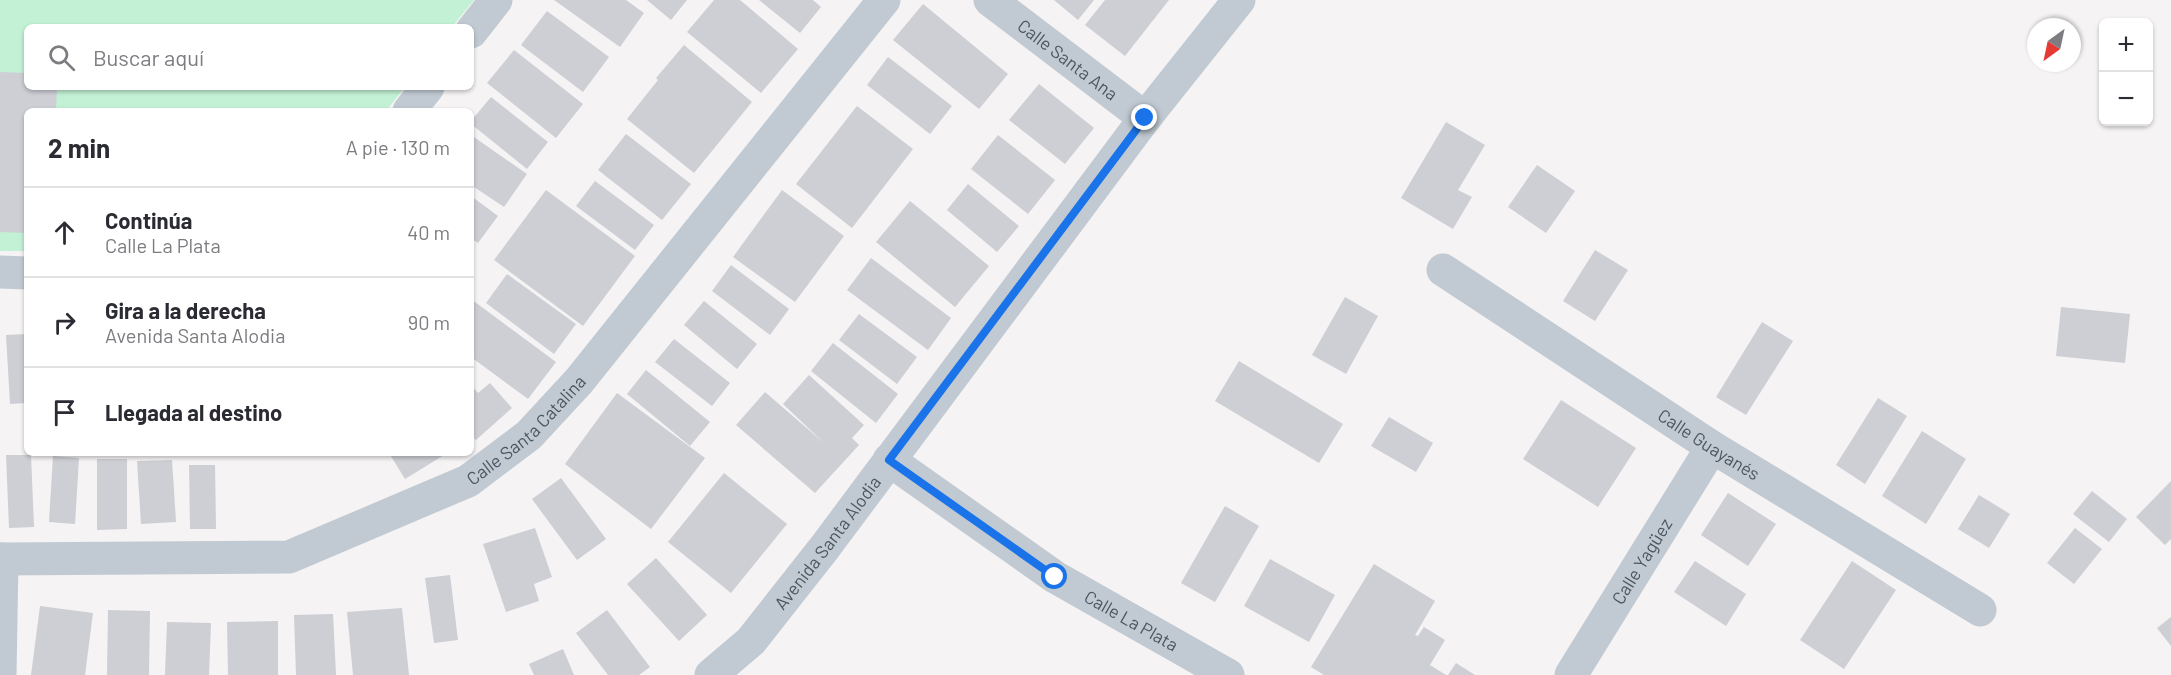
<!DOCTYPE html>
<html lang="es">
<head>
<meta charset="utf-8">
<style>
	body { margin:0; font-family:Barlow,sans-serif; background:#f2f2f3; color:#2b2b33 }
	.controls { position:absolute; right:18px; top:18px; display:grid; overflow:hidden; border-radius:9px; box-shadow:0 2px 4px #0004 }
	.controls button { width:54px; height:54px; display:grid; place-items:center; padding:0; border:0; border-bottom:2px solid #e1e1e2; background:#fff; color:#2b2b33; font:30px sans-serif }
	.compass { position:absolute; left:2027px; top:18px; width:54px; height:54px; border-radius:50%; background:#fff; box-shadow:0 2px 4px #0004; rotate:213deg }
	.stop { position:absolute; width:18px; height:18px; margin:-14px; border:4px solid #1a73e8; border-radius:50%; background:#fff }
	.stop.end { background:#1a73e8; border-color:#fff; box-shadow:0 2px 6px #0008 }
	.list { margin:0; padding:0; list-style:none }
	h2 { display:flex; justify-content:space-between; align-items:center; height:78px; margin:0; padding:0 24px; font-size:26px }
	h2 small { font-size:20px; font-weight:400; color:#7c7c81 }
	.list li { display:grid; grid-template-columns:39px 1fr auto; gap:18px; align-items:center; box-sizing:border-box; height:90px; padding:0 24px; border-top:2px solid #e1e1e2 }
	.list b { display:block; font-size:22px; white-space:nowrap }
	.list p { margin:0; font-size:20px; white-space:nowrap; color:#7c7c81 }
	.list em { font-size:20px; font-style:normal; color:#7c7c81 }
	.icon { flex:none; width:33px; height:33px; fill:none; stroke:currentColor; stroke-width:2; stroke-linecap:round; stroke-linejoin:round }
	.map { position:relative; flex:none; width:2171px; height:675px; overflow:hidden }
	.search { position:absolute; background:#fff; box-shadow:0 2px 4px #0004; left:24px; top:24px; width:450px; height:66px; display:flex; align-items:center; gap:15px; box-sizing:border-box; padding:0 21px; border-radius:9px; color:#7c7c81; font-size:22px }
	.panel { position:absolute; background:#fff; box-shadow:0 2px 4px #0004; left:24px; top:108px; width:450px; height:348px; border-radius:9px }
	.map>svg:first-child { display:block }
</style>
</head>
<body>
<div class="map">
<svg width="2171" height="675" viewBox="0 0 2171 675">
	<rect width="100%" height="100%" fill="#f5f3f3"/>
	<!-- green -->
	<polygon fill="#c3f1d5" points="0,0 474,0 452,27 27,27 27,87 405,87 386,111 27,111 27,251 0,251"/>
	<!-- building -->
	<g fill="#cdcfd5">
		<polygon points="554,0 626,0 644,13 620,47"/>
		<polygon points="647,0 687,0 671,20"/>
		<polygon points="714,0 740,0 798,49 761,93 687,32"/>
		<polygon points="759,0 813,0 821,7 800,33"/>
		<polygon points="1054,0 1094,0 1078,20"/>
		<polygon points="1105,0 1169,0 1125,56 1085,25"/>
		<polygon points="923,4 1008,74 979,109 893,40"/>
		<polygon points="547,11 609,57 583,92 521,45"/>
		<polygon points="684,45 752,102 694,173 627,119 658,80 656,78"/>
		<polygon points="514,50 583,104 556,138 487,83"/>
		<polygon points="888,57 952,106 930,134 867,85"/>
		<polygon points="0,72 27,73 27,87 57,87 56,111 27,111 27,233 0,232"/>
		<polygon points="1039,84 1094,128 1065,164 1009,120"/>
		<polygon points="491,97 548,142 527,169 471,124 471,121"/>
		<polygon points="857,106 913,149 852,228 796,184"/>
		<polygon points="1446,122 1485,145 1458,190 1472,197 1453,229 1401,198"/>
		<polygon points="626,134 691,184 662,220 598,170"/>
		<polygon points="471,135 527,174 504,207 471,185"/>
		<polygon points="998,135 1055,180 1028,214 971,169"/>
		<polygon points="1537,165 1575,191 1546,233 1508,207"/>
		<polygon points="595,181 654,225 635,250 576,206"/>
		<polygon points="968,184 1019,226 997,252 947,210"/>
		<polygon points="546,190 635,256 583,326 494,260"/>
		<polygon points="782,190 844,236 795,302 733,257"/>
		<polygon points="471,196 498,216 478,243 471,238"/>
		<polygon points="910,201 989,266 955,307 876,242"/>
		<polygon points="1595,250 1628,270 1595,321 1563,301"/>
		<polygon points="871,258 951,318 928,350 847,290"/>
		<polygon points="731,265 789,309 770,335 712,291"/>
		<polygon points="507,274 576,324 554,354 486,303"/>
		<polygon points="1345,297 1378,316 1346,374 1312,355"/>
		<polygon points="471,299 556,362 528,399 471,357"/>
		<polygon points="704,301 757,344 737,369 684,325"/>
		<polygon points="2061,307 2130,314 2125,363 2056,356"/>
		<polygon points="859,314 917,357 897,384 839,340"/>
		<polygon points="1762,322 1793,341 1746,415 1716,397"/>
		<polygon points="27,334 27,403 10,404 6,335"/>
		<polygon points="674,339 730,383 712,406 655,362"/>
		<polygon points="833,343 898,394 876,423 811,371"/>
		<polygon points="1239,361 1343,424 1319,463 1215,401"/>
		<polygon points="646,370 710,422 690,446 627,394"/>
		<polygon points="809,375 864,425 852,438 859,445 815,493 736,425 765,392 824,443 783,404"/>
		<polygon points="490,383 512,408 476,440 471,435 471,385 478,393"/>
		<polygon points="617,393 705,458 651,529 565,464"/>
		<polygon points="1878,398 1907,416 1865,484 1836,465"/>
		<polygon points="1561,400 1636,448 1598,507 1523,459"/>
		<polygon points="1389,417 1433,443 1416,472 1371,446"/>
		<polygon points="1922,431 1966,459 1926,524 1882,496"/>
		<polygon points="389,453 443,453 444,455 405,479"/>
		<polygon points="6,455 31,455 34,527 9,528"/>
		<polygon points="53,456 79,458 75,524 49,522"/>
		<polygon points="97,459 127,459 127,529 97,530"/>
		<polygon points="172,460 176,522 141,524 137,461"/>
		<polygon points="189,465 215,465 216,529 190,529"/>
		<polygon points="724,473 787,524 731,593 668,542"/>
		<polygon points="561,478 606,539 577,560 532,499"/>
		<polygon points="2171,481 2171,539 2165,545 2136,517"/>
		<polygon points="2092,491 2127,519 2109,542 2073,514"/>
		<polygon points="1728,493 1776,524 1748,566 1701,535"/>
		<polygon points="1979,495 2010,514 1989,548 1958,529"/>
		<polygon points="1225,506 1259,526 1215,602 1181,583"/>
		<polygon points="535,528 552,577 534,584 539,601 506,612 483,544"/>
		<polygon points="2075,528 2102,549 2074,584 2047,563"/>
		<polygon points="656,558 707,615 679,641 627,584"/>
		<polygon points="1270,559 1335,595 1309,642 1244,606"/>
		<polygon points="1695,561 1746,594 1726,626 1674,592"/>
		<polygon points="1852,561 1896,590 1844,669 1800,640"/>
		<polygon points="1374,564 1435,601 1415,635 1418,636 1424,627 1445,640 1430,665 1446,675 1324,675 1311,667"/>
		<polygon points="450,575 458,640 434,643 425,578"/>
		<polygon points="40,606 93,613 85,675 31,675"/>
		<polygon points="402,608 409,675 353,675 347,612"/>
		<polygon points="108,610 150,611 149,675 107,675"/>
		<polygon points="607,610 650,667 639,675 608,675 576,633"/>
		<polygon points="333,614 336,675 296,675 294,615"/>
		<polygon points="2171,617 2171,646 2157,628"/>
		<polygon points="278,621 278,675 228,675 227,622"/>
		<polygon points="167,622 211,623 209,675 165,675"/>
		<polygon points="563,649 574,675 534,675 529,664"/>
		<polygon points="1456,663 1475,675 1448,675"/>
	</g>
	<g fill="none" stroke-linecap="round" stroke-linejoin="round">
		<!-- minor -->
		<g stroke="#c1cad2" stroke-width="33">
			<path id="s1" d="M990 0 1145 118"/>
			<polyline points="471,32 496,0"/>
			<polyline points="409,111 428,87"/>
			<path id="s2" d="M1443 270 1712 447 1980 610"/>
			<polyline points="0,272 27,273"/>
			<path id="s3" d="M889 460 1055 577 1228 675"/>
			<path id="s4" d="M0 559 289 557 468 481 529 435 579 381 884 0"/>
			<polyline points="0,675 2,559"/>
			<path id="s5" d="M711 675 751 641 825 547 1145 118 1239 0"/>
			<path id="s6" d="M1571 675 1712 447"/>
		</g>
	</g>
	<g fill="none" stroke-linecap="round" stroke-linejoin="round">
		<!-- route -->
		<polyline stroke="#1a73e8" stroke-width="8" points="1055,577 889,460 1145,118"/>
	</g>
	<g text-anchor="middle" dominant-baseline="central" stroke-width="4.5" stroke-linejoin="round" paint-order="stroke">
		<!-- street labels -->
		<g font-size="18" fill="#4a5661" stroke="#fff">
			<text stroke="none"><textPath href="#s1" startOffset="98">Calle Santa Ana</textPath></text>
			<text stroke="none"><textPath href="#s4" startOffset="561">Calle Santa Catalina</textPath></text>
			<text stroke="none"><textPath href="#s2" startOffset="318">Calle Guayanés</textPath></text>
			<text stroke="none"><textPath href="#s5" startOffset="177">Avenida Santa Alodia</textPath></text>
			<text stroke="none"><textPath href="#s6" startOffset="134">Calle Yagüez</textPath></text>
			<text stroke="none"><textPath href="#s3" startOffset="291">Calle La Plata</textPath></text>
		</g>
	</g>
</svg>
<div class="controls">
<button>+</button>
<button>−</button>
</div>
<svg class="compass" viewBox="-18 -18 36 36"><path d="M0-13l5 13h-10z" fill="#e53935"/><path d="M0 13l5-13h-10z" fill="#7c7c81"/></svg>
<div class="stop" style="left:1055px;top:577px"></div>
<div class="stop end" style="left:1145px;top:118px"></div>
<div class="search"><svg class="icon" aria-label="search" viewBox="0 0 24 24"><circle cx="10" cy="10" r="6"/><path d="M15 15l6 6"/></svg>Buscar aquí</div>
<section class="panel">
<h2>2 min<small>A pie · 130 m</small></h2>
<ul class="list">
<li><svg class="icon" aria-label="ahead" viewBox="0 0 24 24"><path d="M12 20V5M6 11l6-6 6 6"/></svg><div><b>Continúa</b><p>Calle La Plata</p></div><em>40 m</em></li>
<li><svg class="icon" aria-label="right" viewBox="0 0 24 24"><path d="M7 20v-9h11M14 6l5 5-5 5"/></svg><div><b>Gira a la derecha</b><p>Avenida Santa Alodia</p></div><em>90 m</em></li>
<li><svg class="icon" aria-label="arrive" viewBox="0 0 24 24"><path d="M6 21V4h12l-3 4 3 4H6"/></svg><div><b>Llegada al destino</b></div></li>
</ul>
</section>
</div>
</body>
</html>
